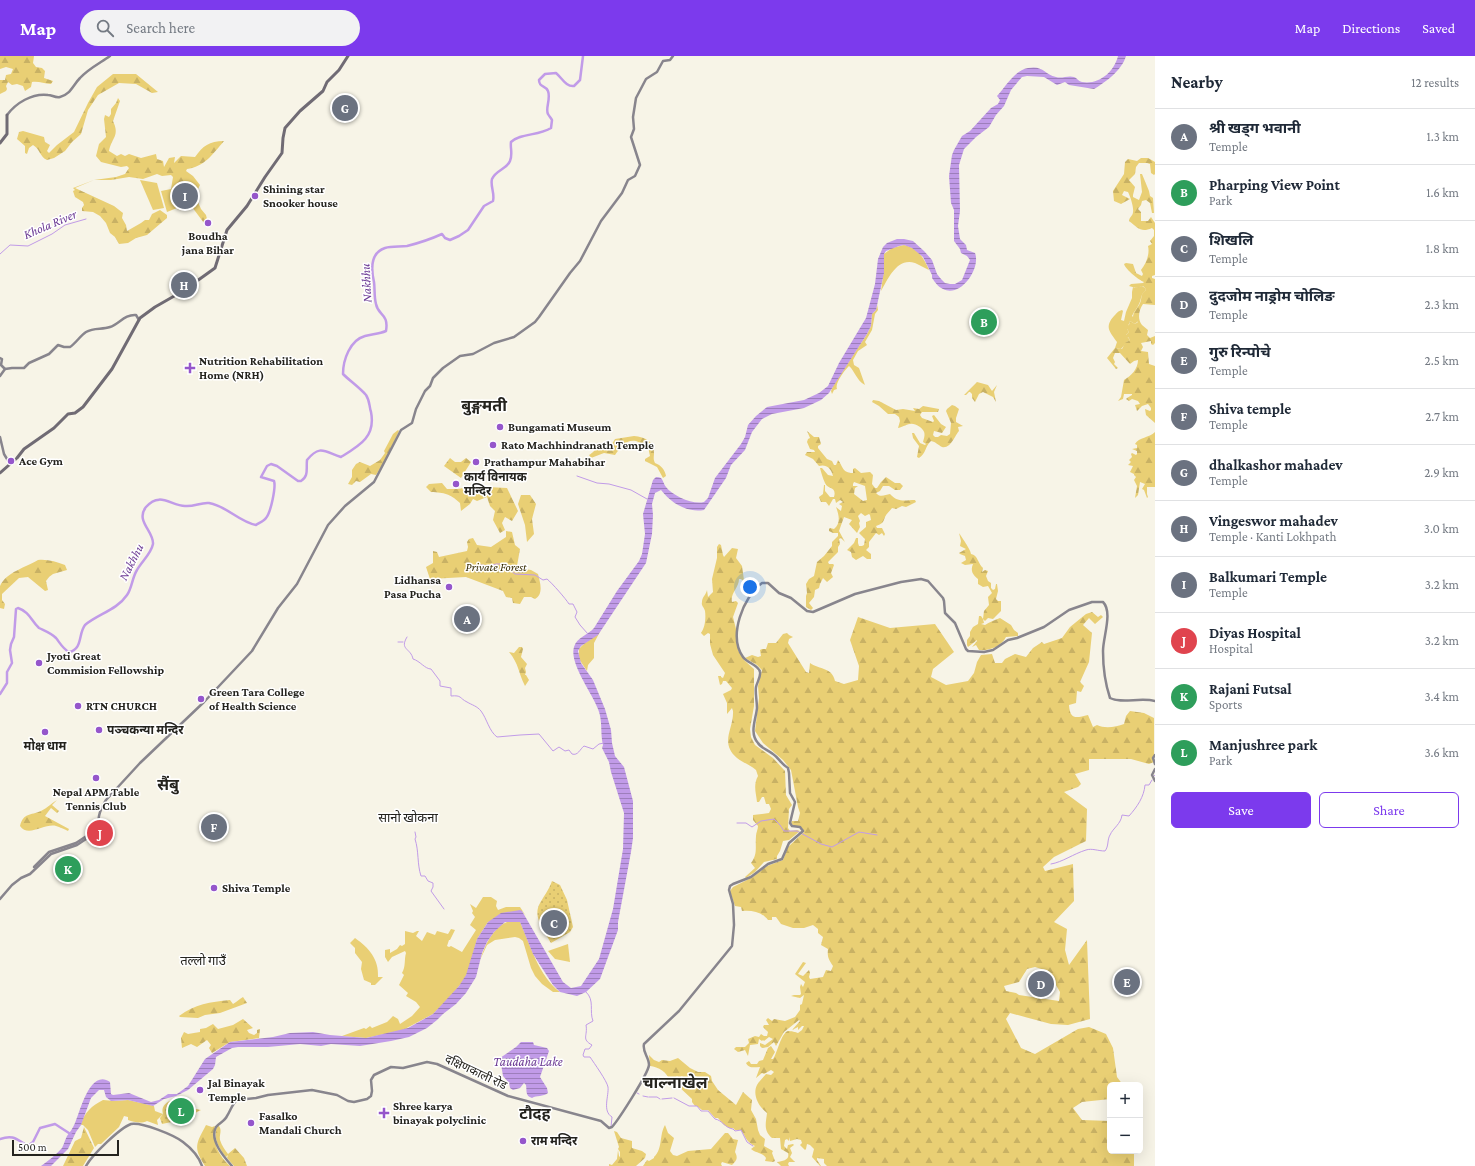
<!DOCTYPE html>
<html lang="en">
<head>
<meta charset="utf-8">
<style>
	body { margin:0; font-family:"Crimson Pro","Noto Sans Devanagari",serif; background:#f2f2f3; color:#1f2937 }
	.controls { position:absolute; right:12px; bottom:12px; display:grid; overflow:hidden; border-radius:6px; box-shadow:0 4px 16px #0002 }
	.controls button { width:36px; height:36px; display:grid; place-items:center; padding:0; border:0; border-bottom:1px solid #e0e1e3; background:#fff; color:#1f2937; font:20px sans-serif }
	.scale { position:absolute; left:12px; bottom:10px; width:107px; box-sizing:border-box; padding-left:4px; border:2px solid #24231e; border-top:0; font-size:11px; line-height:14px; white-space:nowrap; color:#24231e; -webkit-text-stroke:3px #fff; paint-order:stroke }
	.you { position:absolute; left:750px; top:531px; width:14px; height:14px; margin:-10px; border:3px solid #fff; border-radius:50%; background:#1a73e8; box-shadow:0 0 0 6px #1a73e833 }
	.badge { display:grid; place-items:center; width:26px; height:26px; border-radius:50%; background:#7c3aed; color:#fff; font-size:13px; font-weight:700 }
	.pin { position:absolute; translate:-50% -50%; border:2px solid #fff; box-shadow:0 1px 4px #0006 }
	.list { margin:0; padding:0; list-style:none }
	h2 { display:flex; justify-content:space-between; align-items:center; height:52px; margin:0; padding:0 16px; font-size:17px }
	h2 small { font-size:13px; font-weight:400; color:#747a83 }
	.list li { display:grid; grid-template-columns:26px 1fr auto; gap:12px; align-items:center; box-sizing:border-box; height:56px; padding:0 16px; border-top:1px solid #e0e1e3 }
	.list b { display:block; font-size:15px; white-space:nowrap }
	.list p { margin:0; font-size:13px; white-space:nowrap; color:#747a83 }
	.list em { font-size:13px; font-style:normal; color:#747a83 }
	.actions { display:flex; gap:8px; padding:12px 16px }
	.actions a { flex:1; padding:9px 0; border:1px solid #7c3aed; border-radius:6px; text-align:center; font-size:14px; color:#7c3aed }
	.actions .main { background:#7c3aed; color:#fff }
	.icon { flex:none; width:22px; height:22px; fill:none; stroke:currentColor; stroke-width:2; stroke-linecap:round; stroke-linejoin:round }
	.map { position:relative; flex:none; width:1155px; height:1110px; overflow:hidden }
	header { display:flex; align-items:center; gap:24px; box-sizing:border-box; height:56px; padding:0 20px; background:#7c3aed; color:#fff }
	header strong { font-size:19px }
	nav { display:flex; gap:22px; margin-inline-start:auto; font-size:14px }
	.search { width:280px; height:36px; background:#f2f2f3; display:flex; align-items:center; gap:10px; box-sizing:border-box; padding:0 14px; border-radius:22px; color:#747a83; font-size:15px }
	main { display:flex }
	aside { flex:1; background:#fff }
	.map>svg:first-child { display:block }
</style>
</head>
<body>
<header>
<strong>Map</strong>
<div class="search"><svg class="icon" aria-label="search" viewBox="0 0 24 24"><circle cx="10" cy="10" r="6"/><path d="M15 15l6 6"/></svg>Search here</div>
<nav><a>Map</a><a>Directions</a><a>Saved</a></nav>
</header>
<main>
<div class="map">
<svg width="1155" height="1110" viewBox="0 0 1155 1110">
	<defs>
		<pattern id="forest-firs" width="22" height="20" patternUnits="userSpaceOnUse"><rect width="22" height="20" fill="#e9cf74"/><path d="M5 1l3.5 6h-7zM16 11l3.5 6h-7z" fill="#c8b164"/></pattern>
		<pattern id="park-dots" width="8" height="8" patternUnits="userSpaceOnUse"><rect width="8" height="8" fill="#e9cf74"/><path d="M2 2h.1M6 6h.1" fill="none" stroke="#c8b164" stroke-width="1.8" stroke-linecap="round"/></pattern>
		<pattern id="water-rules" width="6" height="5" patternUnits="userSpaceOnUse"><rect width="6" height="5" fill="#c19be8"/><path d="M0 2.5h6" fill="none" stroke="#9d7ebb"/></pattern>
	</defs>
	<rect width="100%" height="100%" fill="#f7f4e7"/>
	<!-- grass -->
	<g fill="#e9cf74">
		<polygon points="140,124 157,127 164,152 153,154"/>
		<polygon points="171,133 177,152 167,156 161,135"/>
		<path d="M904 189C918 192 924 202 929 214 924 212 920 209 915 207 897 201 888 223 881 235L884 213V198L892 192Z"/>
		<path d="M1142 230 1145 232 1146 234C1140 239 1142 242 1139 248 1137 253 1134 255 1132 260L1138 265 1135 268 1130 265 1127 273 1129 276 1126 279 1130 284 1127 286 1121 293 1115 292 1117 286C1110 276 1104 271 1114 260 1117 257 1118 255 1122 254L1123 255 1121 264 1124 265 1126 256 1132 242V236L1133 231 1135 232Z"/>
		<path d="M877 248 878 254 875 258 872 274 865 286 867 289 858 295 853 304 854 309 859 312 865 329C856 324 855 315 849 310 844 315 835 327 837 333L834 334 832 338 831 335 833 330 867 278 871 270 872 258 876 254Z"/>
		<path d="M602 572 594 587V602L588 609 587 615 579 603V593C586 584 597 582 602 572Z"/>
		<path d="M483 841H491L497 845 496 850 498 854 506 851H520L526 860 522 855 488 866 477 883 469 913 464 924 450 941 433 958 403 974 366 982 342 980 364 972 366 973 370 970 372 972 387 966 393 960 398 963 400 968 412 960 420 951 416 946 406 940 408 937 399 929 404 919 402 917C406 910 404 904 406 897L405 895 392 901 388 906 385 901V894L390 893V897L397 893 400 889 402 890 405 888V875L413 877 417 875H419L416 880 422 885 427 876 435 879 437 875 448 878 451 873 455 874 450 884H449L447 890 449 891 451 890 462 896 476 874 470 869 475 861 472 857 473 855 470 848 476 852Z"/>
		<path d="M510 865 520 866C530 888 539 921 560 936H553L542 928 535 920 531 912 523 885 519 882 515 881 495 884 487 889 480 904C485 889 494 869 510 865Z"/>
		<path d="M355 882C369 892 379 903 378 921H383L375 929H371V927L364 924 361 913 362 906 355 897V892L350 887Z"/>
		<polygon points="568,888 570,906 555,903 548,895"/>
		<path d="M103 1044 115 1045 128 1044 154 1050 155 1055 163 1058 157 1064 158 1069 147 1065C141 1068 134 1066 128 1064V1061L124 1060 119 1071 101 1088H98L95 1091 88 1074 83 1069H81C84 1056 92 1050 103 1044Z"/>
	</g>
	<!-- forest -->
	<g fill="url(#forest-firs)" fill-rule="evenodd">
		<path d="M0 0H34L33 7 36 11 42 12 45 15 44 22 53 25 51 28C44 28 39 25 32 26L31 31 25 35 23 30 17 28 12 29 8 26 6 30 7 33 6 35 0 38V24H5L6 19 11 18 13 13 6 11 0 13Z"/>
		<path d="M113 18H136L158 36 152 37 136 28 119 27 98 39 88 54 81 78 72 86 65 95 54 102 47 104C40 101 40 93 33 89L29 92 27 98 25 97V90L17 83 19 76 23 75 44 81 45 86 50 89 47 95 49 97 57 89 74 76 88 47 97 31Z"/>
		<path d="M118 42 120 45 113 65C120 80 112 81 109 95L117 100 121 98 125 100 129 98 141 102 156 98 157 103 163 105 164 111 169 102 175 101 174 107 181 100 195 101C203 90 209 85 224 85 213 98 204 111 187 113L186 115 193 120 200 129 195 139 201 153 206 159 207 163 204 167 192 151 189 150 185 143 182 146 180 152 178 154 171 133 173 121 171 119 162 120 157 118 143 123 129 121 111 124H94L75 132 114 150 123 157 122 162 126 169 127 175 141 167 145 164H149L152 158 160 154 167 159V162L147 179 136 182 128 187 119 188 115 181 110 177 106 167 100 160 93 156 82 155V152L84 149 83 146 75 141 73 135 75 134 73 132 94 124 116 121 125 118 129 112 127 110 121 111 101 106 96 100 99 88 106 81 104 63 105 59 109 61 111 58V53L116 47Z"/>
		<path d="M1141 102H1148L1155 106V118L1154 119 1151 117 1150 108 1147 107H1139L1136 111 1135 118 1129 124 1135 131 1133 139V141L1139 144 1142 136 1140 118H1142L1149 135 1150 140 1153 142 1154 157H1152L1150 147 1146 144 1142 145 1141 149 1138 153 1141 156V165H1148L1151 161 1155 167V219L1152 220V222L1155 223V249L1143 248C1139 254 1137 263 1142 269 1144 271 1146 272 1148 274L1147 279 1150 282 1155 280V287L1153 289 1151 288V285L1141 287 1143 291 1141 295 1148 296 1149 308 1155 310V367L1146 359 1145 353 1150 355 1151 354V352L1148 348 1142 350 1137 355 1135 349 1140 348 1138 345 1132 343 1129 345 1126 343 1127 342 1132 339V338H1124L1123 343 1118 345 1121 341 1124 324C1131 320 1138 313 1138 304L1134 305 1130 308 1120 297H1115L1113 302 1115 306 1114 308 1118 312 1116 313 1107 302 1115 292 1122 293 1125 287 1130 284 1128 281H1124L1129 276 1125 270 1129 269 1130 265 1135 268 1138 266 1133 262C1133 256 1136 254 1139 249 1143 243 1139 239 1146 234L1145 232 1143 230 1136 232 1129 230 1131 228 1143 227 1144 226C1139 224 1126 214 1124 208L1126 207 1133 208 1136 217 1142 220 1143 218 1141 214C1146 208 1150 198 1148 190L1152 188 1150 185 1154 180V174L1152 172C1141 177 1138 172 1129 165 1129 161 1133 160 1133 156 1134 151 1130 140 1128 136L1124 135 1122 139 1130 143 1121 148 1114 145 1113 135 1124 118 1125 106 1128 103 1137 105Z"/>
		<polygon points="977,326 988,329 992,335 997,329 994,336 996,346 993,341 983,336 979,338 975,346 972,342 972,338 970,336 969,336 966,339 964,339"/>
		<path d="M873 344 879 345 896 354 903 353 915 355 913 352 919 353 923 350 939 353 938 356H922L920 359 922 362 933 366 934 365 932 360 934 359 941 368 946 371 942 377 934 375 933 379 935 381H938L941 379 947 380 950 378 951 367 946 355 947 353 952 349 955 350 959 353 956 362V366L963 370 958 371 959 375C955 379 951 393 942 391 938 389 936 386 931 385 925 390 926 398 919 402L917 401 919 390 913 382 912 377H914L920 387 925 389 926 388 923 386C925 379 926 376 920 371 910 364 907 370 898 372L900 365 899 361 895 358H888L879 350 872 346Z"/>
		<polygon points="398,374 399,375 384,406 376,419 371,418 360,426 356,425 352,429 348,428 352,421 352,414 356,408 360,406 370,410 380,404 385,397 384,395 393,378"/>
		<path d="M807 375 814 381H819L821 388 818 390V392L827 403 832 405 834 409H836L838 404C843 410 842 417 853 417V413L855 412 861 417 870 416 873 419 872 428 875 432H877L881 426 886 421 895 427H900L903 430 900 434H895L889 430H883L880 435 876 437C880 442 885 439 890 438 898 447 905 444 915 444L916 446 906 451 902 450 896 453 892 452C890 455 886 458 885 461 883 467 882 468 876 470L877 472H882L885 478 884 480 882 477 879 479 876 477 869 486V491L866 494 871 498V503H867L863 500 856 504 852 501 851 496 847 494 854 487 856 482H858V487L859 490H862L864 489 865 483 859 477 866 471V466L871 464 870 459 869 458 865 460 861 457 858 460 860 465 859 467 860 471 857 477 849 468 852 464 844 461 839 475 845 486 841 482 839 483 840 488 838 491V496L828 506 829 508H833L834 509 831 517 833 521 827 526 823 522 820 528 819 532 815 534 814 541 809 547 813 552 811 554 806 551V540L807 537 806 528 809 523 814 520 817 506 824 500 832 490V486L838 480V477H833L829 475V473L830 472 834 473C841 467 839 459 836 451L841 455 842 450 839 448 843 446 840 444 836 447 835 443H833L829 450 826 446H821L819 441 823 438 824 429H825V435L830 441H834C837 430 828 434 825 427 823 423 821 416 820 412H822L828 419 833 420C831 412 826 408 819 410L813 403 805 399 807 396H815L814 394 810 393 807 386 808 383 810 382ZM854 426 865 430 867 444 863 445 854 438 855 432 858 430H853V428Z"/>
		<path d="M1155 376V431H1147V438L1148 441 1147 442 1144 434 1142 433 1145 428 1140 426 1138 439 1135 442 1137 430 1134 424 1136 421 1134 419V418L1130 416 1133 410 1128 409 1131 406 1129 404 1132 401 1131 398 1132 397 1136 399 1137 398V395L1132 393 1137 392V389L1135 388C1139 381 1149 382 1155 376Z"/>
		<path d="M634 380C645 381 654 385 654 397 654 401 653 403 655 407 661 409 665 414 666 420L663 422 657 411 645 405V403L650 400 648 391C644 390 640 386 636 385 626 383 620 392 615 399L604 397 591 402 589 399C593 397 594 394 597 393L599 394 603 391 602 388 608 385V388L605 391 606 393 612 388 615 383Z"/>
		<polygon points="450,402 455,406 461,406 466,402 471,406 461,422 444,410"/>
		<path d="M442 427 447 433C454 433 461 434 467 430L507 432 518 455 512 465 505 461 502 467 505 474 500 477 493 464 495 455 490 450 487 441 477 445 473 443 470 448 461 455 460 447C449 437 445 437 431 436L426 431 429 428Z"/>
		<polygon points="521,439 530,439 536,448 532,463 534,478 527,486 525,469 518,448"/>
		<path d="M506 475 512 476 515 489 520 493 517 510 519 512 531 514 538 518C540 526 544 538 535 543L531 541H524L520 548 513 547 512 542 506 541 503 535 466 521 430 523 426 511 433 507V495L437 496 439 501 467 495 468 491 467 486 469 483 473 482 477 489 491 491 506 481Z"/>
		<path d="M959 477C961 480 971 494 971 498 978 499 978 508 983 512L982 516 985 514 988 515 986 520 988 525 991 527V532L993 534 995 533 996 528H997L998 535 996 543 998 545H1001V555L993 563 988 562 985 565 983 563 984 567 981 568 985 569C989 566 995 564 1000 562L1011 569 1014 574 1018 577V580L1006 581C1001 591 989 595 979 594L976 589 972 591 977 585V584L968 591 967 589V584L970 580V576L973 571 978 568 979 560H981L983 563 984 555 989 549 988 541 992 537 988 530 983 531 978 528V523C973 519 970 515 973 508L965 509 961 507 966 504 965 500 960 498 959 497 966 493 960 490 961 485Z"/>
		<path d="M719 488 721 489 723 499 724 501 732 492 738 493 736 502 742 510 744 524 743 525 741 523H739C739 532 730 537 732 546L736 545 738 547 733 561 736 573 738 594 744 604 754 613V650L750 673 751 681 755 689 773 702 785 715 786 739 792 749 789 753 788 772 790 775 797 774 800 775 789 784 783 785 780 795 777 800V803L764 806 755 816 746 822 745 821 755 812 751 807C758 798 755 791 756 780 756 777 758 773 758 770L753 764V759L769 757 771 753 769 748H766L764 741H762L759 746H757C756 737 753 729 758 720L756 714C751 709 743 707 737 702 719 686 734 673 733 655L732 652 727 658V647L723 638 731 634 732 632 726 625H723L722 628 720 629 718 620H721V621L723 622 725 617 713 599 710 588V578L708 577 704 580 701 577C705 572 706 562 705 555 704 551 701 550 702 546 702 541 706 539 707 534L708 541 713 536 712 523 717 502V491Z"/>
		<path d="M38 504C48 503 56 506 65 509L67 514 53 518 49 521 46 525 48 534 45 535 28 521 19 522 2 538V544L5 548 4 553 0 552C0 546 0 535 0 530 6 516 27 511 38 504Z"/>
		<path d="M1092 556 1098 561 1101 559 1103 561 1095 568 1089 562 1083 569 1092 577 1089 606 1080 626 1084 630 1081 636 1077 635 1076 647 1069 649C1070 664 1076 662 1088 659L1093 671 1097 669C1105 673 1116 671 1124 668L1126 660 1130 655 1144 657 1154 662V706L1149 708 1131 703H1089V714L1075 718 1081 728 1078 731 1064 736 1087 753 1086 785 1054 801 1043 811 1045 815 1073 808 1074 845 1054 866 1067 873 1065 894 1069 909 1087 884 1090 963 1068 969 1051 968 1010 957 1006 963 1021 992 1035 998 1078 973 1089 971 1106 978 1113 992 1117 1021 1123 1029H1110V1043L1082 1046 1073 1052 1082 1064 1110 1065V1095H1134V1110H827L824 1107V1103L817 1102V1104L821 1110H820L812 1101 814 1093 810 1089 807 1088 806 1093 805 1094 800 1089 802 1087 801 1084 797 1083 790 1085V1081L789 1085 787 1083 785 1084 784 1090 787 1093 788 1089 793 1088 794 1089 790 1092 792 1097 790 1101 795 1106H789L788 1108 789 1110H781L777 1106C783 1105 790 1104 788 1097L781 1093 780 1082H772C763 1074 766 1067 767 1057 759 1051 752 1039 757 1029 759 1025 763 1022 766 1018L771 1019 774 1016 771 1014 764 1018 762 1017 756 1022 760 1011C755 1011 749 1013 746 1007L749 1005 751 1008H757L759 1005 763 1004 768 992 771 990 775 996 771 1003H773C777 998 781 977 788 975 791 975 796 976 798 977L802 974 804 970H802L798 974V971L792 974 800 965 799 964 784 976 776 990 774 986 768 991 762 992 760 990V987L765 989 773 983 769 981 764 985 763 984 762 985 759 983 758 988 750 989 748 1000 745 994 738 996 734 993 736 991H745L749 987 748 983 755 980 759 981 761 978 764 980H767L768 976 763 971 764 969H769L766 964 768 962 772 965 774 963 785 965 795 961 800 954V949L802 948 804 939 800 942 791 940 794 939H800L801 938 800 931 801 928 803 931 805 926 795 918 803 906 806 907 798 918 803 920 809 914 810 917 809 921 810 923 823 921 826 914 831 915 833 910C829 904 827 901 828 893L821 889 823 881 818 877V873L813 869 804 872H793L781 868 776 861H772V864H768C762 856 752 854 742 855L741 851 735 850 730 835 733 831 753 821 767 810 783 804 788 791 804 776C802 770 799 770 794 770L791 767 792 765H798L800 757 798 751 791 714 783 704 763 687 755 675 759 642 758 630 762 614 757 609 745 602 752 599 758 601 761 600 760 594 762 593H766L768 587H776L783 578 787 577 789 579 793 581 789 583 788 587 806 616 809 617 810 607C820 614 832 611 835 625L844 628 858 624 859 610 850 584 858 561 890 572 935 568 954 596 933 613 931 621 946 629 968 625 974 617 977 606 981 599 992 598 995 607H1002L1005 603 1015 598 1026 601 1033 592 1042 586 1044 588 1062 582 1070 571 1086 558ZM1035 911 1048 915 1060 936 1059 945 1019 939 1016 937 1006 935 1004 930 1019 926 1027 913Z"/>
		<path d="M519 591H522L523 593 521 601 527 608 525 612 526 616 525 619H526L529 624 525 630C518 616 519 608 509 596L514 597Z"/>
		<path d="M57 744 52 749 59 755 57 757 51 752 45 760 69 773 68 775C64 773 60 771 56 770 45 767 28 782 20 770 24 756 30 760 41 755 47 752 52 747 57 744Z"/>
		<path d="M243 941 247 947 220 957 205 959 198 962 180 961 179 960C195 948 210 946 230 944L233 948C237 946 239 943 243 941Z"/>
		<polygon points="243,963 253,972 247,974 249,977 254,979 257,977 257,974 260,973 259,982 230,986 212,997 209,992 211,989 207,984 197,991 191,988 182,992 181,982 184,976 188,978 200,976 200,973 206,972 213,968 218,973 233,969"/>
		<path d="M649 999 654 1004 659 1006 662 1004 670 1005 678 1002 690 1012 698 1016H705L711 1020 712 1025 718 1034 736 1049 743 1036 752 1044 751 1054 756 1063 758 1074 760 1079 765 1083 764 1090 773 1095 772 1097 775 1105 773 1106 765 1105 766 1102C762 1096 755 1097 751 1093L755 1090C747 1087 745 1080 741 1074H735L733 1072H729L724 1069 718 1062H715L708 1054H702L697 1050H695L692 1046V1043L677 1029 669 1025C668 1016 658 1011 650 1010Z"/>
		<path d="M206 1069 212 1071 215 1070C211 1085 219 1100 230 1110H205C193 1091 196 1088 206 1069Z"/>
		<path d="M218 1069C223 1074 219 1078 220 1084 222 1090 225 1094 228 1098L235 1092 244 1102 247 1110H234L227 1102 228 1099 226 1101C218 1091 212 1080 218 1069Z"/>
		<path d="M665 1069 668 1077 674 1082 670 1095 673 1099 677 1100 688 1095 711 1093 725 1077H728L733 1083 738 1084 735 1096C738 1102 737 1104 732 1109L722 1106 721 1108 722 1110H643L647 1104 649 1105 654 1102V1101C663 1093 659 1079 665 1069Z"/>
		<polygon points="84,1071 94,1092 83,1110 63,1110 75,1085 81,1082"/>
		<polygon points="614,1075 617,1076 621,1082 632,1085 632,1092 642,1095 646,1098 645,1102 636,1110 609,1110 609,1108 612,1109 617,1103 618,1094 619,1100 620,1101 620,1096 618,1093 619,1091"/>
	</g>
	<!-- park -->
	<g fill="url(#park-dots)">
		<path d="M552 825 560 829 567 844 573 871 570 876 551 887C545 876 533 862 539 849 543 841 549 834 552 825Z"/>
		<path d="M179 1040 186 1051 201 1054 181 1064 162 1068 160 1062 163 1058C160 1047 171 1045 179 1040Z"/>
	</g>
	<!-- water -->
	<g fill="url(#water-rules)">
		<path d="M1118 0H1126C1122 14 1106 26 1094 33L1069 29 1065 26 1057 29 1044 21 1027 20 1022 21 1011 34 1004 50 996 59 989 71 976 81 964 93 959 109 960 155 958 170 960 183 966 189 967 194 975 197C981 212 961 242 943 233 938 231 935 226 932 222V219L923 201 912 192 904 189 899 190 886 195 884 198V217L876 254 872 258 871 270 867 278 829 337 821 344 804 352 772 358 762 363 752 376 745 394 731 409 726 422 704 454C687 457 671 447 661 434L655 437 652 448 653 459 652 478 646 507 598 579 581 590 578 595 581 607 593 624 605 653 611 674 612 687 615 700 624 711 633 745V782L631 796 618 866V874L600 923 586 936 577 940 560 936 553 929 533 898 520 866H505L494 876 487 886 482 897 476 921 466 937 456 948 443 958 437 964 427 972 409 981 391 985 360 990 331 988 321 990 300 988 268 991H238L232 992 216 1001 215 1009 213 1013 188 1034 176 1040 164 1043 153 1050 128 1044 111 1045 106 1041 104 1034H99L91 1042 81 1069 76 1076 68 1093 51 1110H41C48 1105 56 1099 62 1092 64 1088 65 1084 67 1080 70 1076 73 1072 75 1067 80 1056 90 1012 110 1026L111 1038 113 1039 129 1037 151 1046 159 1044 168 1038H177L188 1030 205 1003 230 986 273 981 290 977 313 976 330 979 366 982 408 972 433 958 459 930 466 919 477 883 488 866 501 857 520 854 522 855 563 926 571 932 581 930 599 903 613 853 623 793 624 757 611 716 609 706 602 692 603 689C600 677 603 665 598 653 592 637 569 607 574 591 577 581 588 579 594 572L617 535 639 505 642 498 645 478 643 458 653 424 656 421C664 421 662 426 666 431 673 440 693 449 704 446L708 442 715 422 741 388 745 381 748 369 756 360 767 351 804 344 819 337 828 330 839 307 866 262 875 228 878 203 883 191 887 187 897 183H904L913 185 924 195 932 204 937 218 941 223 945 227 950 228H955L962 224 970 204 967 200 961 197 960 193 954 185V154L951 147 949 120 952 99 954 94 962 80 970 75 991 52 998 48 1000 44 997 40C1006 30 1015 14 1028 12 1043 9 1044 18 1056 21 1062 23 1068 19 1074 21 1077 22 1078 25 1082 26 1099 29 1114 16 1118 0Z"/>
		<path d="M521 986H533L534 989 547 992 549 995 540 1021 547 1032 548 1037C543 1041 537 1039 532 1042 525 1040 527 1035 526 1029L524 1027 520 1032 513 1034 510 1032 509 1027 503 1020 500 1002 516 991Z"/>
	</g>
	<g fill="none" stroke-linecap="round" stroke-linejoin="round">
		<!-- stream -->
		<g stroke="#c19be8" stroke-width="1">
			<polyline points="0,198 10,189 28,190 52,178 65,169 86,163"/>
			<polyline points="577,420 597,427 609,428 631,434 647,443"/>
			<path d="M481 509 489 510 496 508H503L515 518 535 519 543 524 547 523C552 527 566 543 569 548H573L577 556 575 561 580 569 588 578"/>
			<path d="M407 581C399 594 411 592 413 603 420 605 425 613 431 613L440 625V630L451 632V640C462 639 459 642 467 646 472 649 477 650 481 655 487 663 489 675 497 681L520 679 539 678 553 695 559 691 565 695 569 694 572 698C578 700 580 693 584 690L593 693 599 688 604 687"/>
			<polyline points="398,586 403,586"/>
			<polyline points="1154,720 1155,719"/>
			<polyline points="737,767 746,767 752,771 761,765 774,763 780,769 784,775 797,775 821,788 832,791 859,776 877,779"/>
			<path d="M415 776 416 781 415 783C419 795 417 808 421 820H425L428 825 433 827V831L431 835 444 853"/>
			<path d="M1051 808C1063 806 1073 798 1086 794 1092 792 1098 795 1105 795 1109 790 1107 784 1110 779 1113 772 1121 768 1122 759L1129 760C1137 751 1144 741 1145 729H1149L1152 724"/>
			<path d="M586 936C595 944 589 955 593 965L586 969C588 980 581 983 592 989L589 993H585L583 999 584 1001H590C594 1007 607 1025 608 1031 609 1040 602 1055 612 1061L611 1071"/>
			<polyline points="637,1037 639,1038"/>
			<polyline points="643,1040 648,1041"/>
			<polyline points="649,1041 657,1041 660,1043"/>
			<path d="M674 1042 689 1050H697L701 1055H708L715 1063C722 1064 725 1072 733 1073L735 1075 741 1074 747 1086 753 1090"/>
			<polyline points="662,1043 672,1042"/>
		</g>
		<!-- river -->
		<g stroke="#c19be8" stroke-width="2.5">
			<path d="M0 638 7 627V616L12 607 10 594 11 588 14 581 16 553 18 552C30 556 31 565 39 572 45 575 51 577 56 582 60 587 63 593 69 596 83 593 78 578 85 569 98 558 117 554 127 539 132 532 132 522 137 514 142 505 151 498 153 488 154 475 135 465 146 451 160 435 171 450 185 450 194 451 201 446 209 447 227 450 239 466 256 469 259 467 264 465 266 462 271 456 276 431 274 425L261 421 267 410 271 408 277 410 298 425H301C309 420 306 413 307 404 320 388 325 396 341 401 359 390 376 381 371 356 369 350 370 345 366 339 359 331 350 325 343 318 343 304 350 284 365 280 372 278 379 278 386 275 389 257 378 260 376 248 374 241 375 233 374 226 371 213 370 197 385 192 392 190 400 191 407 190 419 187 431 183 442 178L445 182 450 184 459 180 468 174 484 150 493 145C495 137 490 130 492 123 496 114 507 113 510 105 513 98 510 92 511 86 520 77 539 80 551 72L552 64C551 62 549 60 548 58 545 53 551 43 548 35 546 29 539 32 539 24L545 18 556 17C562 22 566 31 574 30L580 24 583 0"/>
			<path d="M0 1083C14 1078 17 1084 28 1090L33 1086 40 1072 55 1068 72 1079"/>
		</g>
		<!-- secondary -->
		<g stroke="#88858d" stroke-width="2.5">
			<path d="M7 59C16 47 32 37 48 39 52 39 55 42 60 41 70 39 73 29 80 22 88 13 100 7 110 0"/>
			<polyline points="0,302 2,303 1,309 5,313"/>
			<path d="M0 320 5 313 12 312H24L29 307 49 298 58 289 64 291H70C76 287 80 280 86 276 94 271 102 274 110 271 119 268 125 258 136 259L139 264"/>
			<polyline points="0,381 4,398 10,408"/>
			<polyline points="1155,699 1153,702 1155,708"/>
			<polyline points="1155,713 1152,719 1155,725"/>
			<polyline points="34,811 49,796 76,787 97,773"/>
			<path d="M0 843 12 829 21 822 30 818 51 798 77 789 95 777C99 771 98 766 99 760 100 754 103 749 106 744L140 707 204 646 252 595 278 552 297 528 328 469 345 450 374 426 401 374 412 367 416 353 425 335 430 330 433 322 443 312 460 300 473 298 494 287 514 281 535 266 539 261 570 217 580 205 601 165 622 137 628 124 635 120 640 109 631 81 634 73 633 61 636 42 646 23 657 16 663 5 670 4 673 0"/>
			<path d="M86 1110C92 1099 120 1072 131 1068 142 1066 174 1079 183 1086 191 1092 199 1101 202 1110"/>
			<path d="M232 1110C224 1101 209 1084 216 1071 219 1067 225 1065 227 1060 231 1054 232 1048 237 1044L256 1042 268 1039 312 1034 337 1039 348 1045 354 1046 367 1043 371 1040 372 1035 371 1024 374 1019 391 1011 403 1012 427 1006 437 1008 508 1040 601 1065 609 1072 612 1071C619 1063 648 1018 649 1009 649 1001 642 996 644 988L679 955 732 890 734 869 733 848 729 834 730 830 733 828 751 821 768 808 782 803 789 787 803 775 800 771 792 770 790 767 795 746 790 737 789 717 788 712C781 708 779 702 773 698 768 694 761 692 758 687 749 677 756 663 757 652 757 645 755 637 756 631 757 626 761 621 760 616 759 609 747 607 743 601 728 580 743 541 762 527H768L779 537 791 542 807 555 813 556 855 538 901 526 921 523 928 525 943 542 944 545 945 557 955 567 966 593 968 595 984 596 993 594 1008 584 1017 582 1044 571 1069 554 1092 546H1103C1113 556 1103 581 1103 595 1103 611 1105 627 1110 642 1121 648 1141 641 1155 645"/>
		</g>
		<!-- primary -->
		<g stroke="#706b74" stroke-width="3">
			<polyline points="0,87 7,78 7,59"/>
			<polyline points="0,417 17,402 24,393 54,372 68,358 75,357 83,351 112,313 140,262 155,251 183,235 215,212 227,174 247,150 265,121 282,97 283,82 285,72 300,55 323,35 327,26 339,14 348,0"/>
		</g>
	</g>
	<!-- markers -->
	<g fill="#9556cb" stroke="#fff" stroke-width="1.5">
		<circle cx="255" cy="140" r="4"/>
		<circle cx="208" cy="167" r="4"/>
		<path d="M188 306h4v4h4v4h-4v4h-4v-4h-4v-4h4z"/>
		<circle cx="500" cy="371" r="4"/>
		<circle cx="493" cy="389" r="4"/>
		<circle cx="11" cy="405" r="4"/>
		<circle cx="476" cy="406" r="4"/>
		<circle cx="456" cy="428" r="4"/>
		<circle cx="449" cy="531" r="4"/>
		<circle cx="39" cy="607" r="4"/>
		<circle cx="201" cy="643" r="4"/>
		<circle cx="78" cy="650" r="4"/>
		<circle cx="99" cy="674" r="4"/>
		<circle cx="45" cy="676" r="4"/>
		<circle cx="96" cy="722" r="4"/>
		<circle cx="214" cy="832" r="4"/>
		<circle cx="200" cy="1034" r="4"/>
		<path d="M382 1051h4v4h4v4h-4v4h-4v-4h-4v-4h4z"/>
		<circle cx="251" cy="1067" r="4"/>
		<circle cx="523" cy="1085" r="4"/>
	</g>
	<g text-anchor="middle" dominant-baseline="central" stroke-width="3" stroke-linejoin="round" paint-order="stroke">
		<!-- poi labels -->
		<g font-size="12" font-weight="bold" fill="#24231e" stroke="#fff" text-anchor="start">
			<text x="263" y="133">Shining star<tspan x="263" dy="14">Snooker house</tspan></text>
			<text x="208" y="180" text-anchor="middle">Boudha<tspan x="208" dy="14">jana Bihar</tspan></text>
			<text x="199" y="305">Nutrition Rehabilitation<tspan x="199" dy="14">Home (NRH)</tspan></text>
			<text x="508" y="371">Bungamati Museum</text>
			<text x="501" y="389">Rato Machhindranath Temple</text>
			<text x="19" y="405">Ace Gym</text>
			<text x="484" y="406">Prathampur Mahabihar</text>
			<text x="464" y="421">कार्य विनायक<tspan x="464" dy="14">मन्दिर</tspan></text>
			<text x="441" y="524" text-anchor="end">Lidhansa<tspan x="441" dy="14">Pasa Pucha</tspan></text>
			<text x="47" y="600">Jyoti Great<tspan x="47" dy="14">Commision Fellowship</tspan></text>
			<text x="209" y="636">Green Tara College<tspan x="209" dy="14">of Health Science</tspan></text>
			<text x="86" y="650">RTN CHURCH</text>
			<text x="107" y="674">पञ्चकन्या मन्दिर</text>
			<text x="45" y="690" text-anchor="middle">मोक्ष धाम</text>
			<text x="96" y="736" text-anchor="middle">Nepal APM Table<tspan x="96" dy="14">Tennis Club</tspan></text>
			<text x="222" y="832">Shiva Temple</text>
			<text x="208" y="1027">Jal Binayak<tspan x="208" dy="14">Temple</tspan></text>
			<text x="393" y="1050">Shree karya<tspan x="393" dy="14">binayak polyclinic</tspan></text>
			<text x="259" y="1060">Fasalko<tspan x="259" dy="14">Mandali Church</tspan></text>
			<text x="531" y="1085">राम मन्दिर</text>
		</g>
		<!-- park labels -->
		<g font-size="12" font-style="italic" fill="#352a01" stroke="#fff">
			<text x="496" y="511">Private Forest</text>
		</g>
		<!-- street labels -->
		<g font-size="12" fill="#24231e" stroke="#fff">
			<text transform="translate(476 1016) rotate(25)">दक्षिणकाली रोड</text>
		</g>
		<!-- water labels -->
		<g font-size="13" font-style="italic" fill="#6c3b95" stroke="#fff">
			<text transform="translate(50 168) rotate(-23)">Khola River</text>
			<text transform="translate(366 227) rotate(-93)">Nakhhu</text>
			<text transform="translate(131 506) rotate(-63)">Nakhhu</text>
			<text x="528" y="1005">Taudaha Lake</text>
		</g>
		<!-- neighbourhood labels -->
		<g font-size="13" fill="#24231e" stroke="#fff">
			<text x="408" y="761">सानो खोकना</text>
			<text x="203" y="904">तल्लो गाउँ</text>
		</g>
		<!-- district labels -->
		<g font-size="16" font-weight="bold" fill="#24231e" stroke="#fff">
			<text x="484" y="349">बुङ्गमती</text>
			<text x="168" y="728">सैंबु</text>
			<text x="675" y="1026">चाल्नाखेल</text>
			<text x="535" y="1057">टौदह</text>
		</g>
	</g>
</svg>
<div class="controls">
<button>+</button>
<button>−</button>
</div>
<div class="scale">500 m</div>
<div class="you"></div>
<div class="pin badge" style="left:467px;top:563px;background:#6b7280">A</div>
<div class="pin badge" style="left:984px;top:266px;background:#2e9e5b">B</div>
<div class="pin badge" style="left:554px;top:867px;background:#6b7280">C</div>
<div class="pin badge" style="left:1041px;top:928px;background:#6b7280">D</div>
<div class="pin badge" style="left:1127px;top:926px;background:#6b7280">E</div>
<div class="pin badge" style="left:214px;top:771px;background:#6b7280">F</div>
<div class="pin badge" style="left:345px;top:52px;background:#6b7280">G</div>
<div class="pin badge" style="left:184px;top:229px;background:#6b7280">H</div>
<div class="pin badge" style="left:185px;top:140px;background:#6b7280">I</div>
<div class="pin badge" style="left:100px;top:777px;background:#e0444e">J</div>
<div class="pin badge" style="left:68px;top:813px;background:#2e9e5b">K</div>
<div class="pin badge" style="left:181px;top:1055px;background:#2e9e5b">L</div>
</div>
<aside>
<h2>Nearby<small>12 results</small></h2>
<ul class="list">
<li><span class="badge" style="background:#6b7280">A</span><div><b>श्री खड्ग भवानी</b><p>Temple</p></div><em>1.3 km</em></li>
<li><span class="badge" style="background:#2e9e5b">B</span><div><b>Pharping View Point</b><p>Park</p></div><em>1.6 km</em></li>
<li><span class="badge" style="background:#6b7280">C</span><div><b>शिखलि</b><p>Temple</p></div><em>1.8 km</em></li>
<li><span class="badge" style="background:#6b7280">D</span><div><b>दुदजोम नाड्रोम चोलिङ</b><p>Temple</p></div><em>2.3 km</em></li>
<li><span class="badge" style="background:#6b7280">E</span><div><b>गुरु रिन्पोचे</b><p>Temple</p></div><em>2.5 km</em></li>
<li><span class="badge" style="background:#6b7280">F</span><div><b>Shiva temple</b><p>Temple</p></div><em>2.7 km</em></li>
<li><span class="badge" style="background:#6b7280">G</span><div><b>dhalkashor mahadev</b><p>Temple</p></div><em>2.9 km</em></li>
<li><span class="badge" style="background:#6b7280">H</span><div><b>Vingeswor mahadev</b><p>Temple · Kanti Lokhpath</p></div><em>3.0 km</em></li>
<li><span class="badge" style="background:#6b7280">I</span><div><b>Balkumari Temple</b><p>Temple</p></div><em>3.2 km</em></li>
<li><span class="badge" style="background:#e0444e">J</span><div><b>Diyas Hospital</b><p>Hospital</p></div><em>3.2 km</em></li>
<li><span class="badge" style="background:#2e9e5b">K</span><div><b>Rajani Futsal</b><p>Sports</p></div><em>3.4 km</em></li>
<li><span class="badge" style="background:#2e9e5b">L</span><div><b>Manjushree park</b><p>Park</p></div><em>3.6 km</em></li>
</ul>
<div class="actions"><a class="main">Save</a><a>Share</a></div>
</aside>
</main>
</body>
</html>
